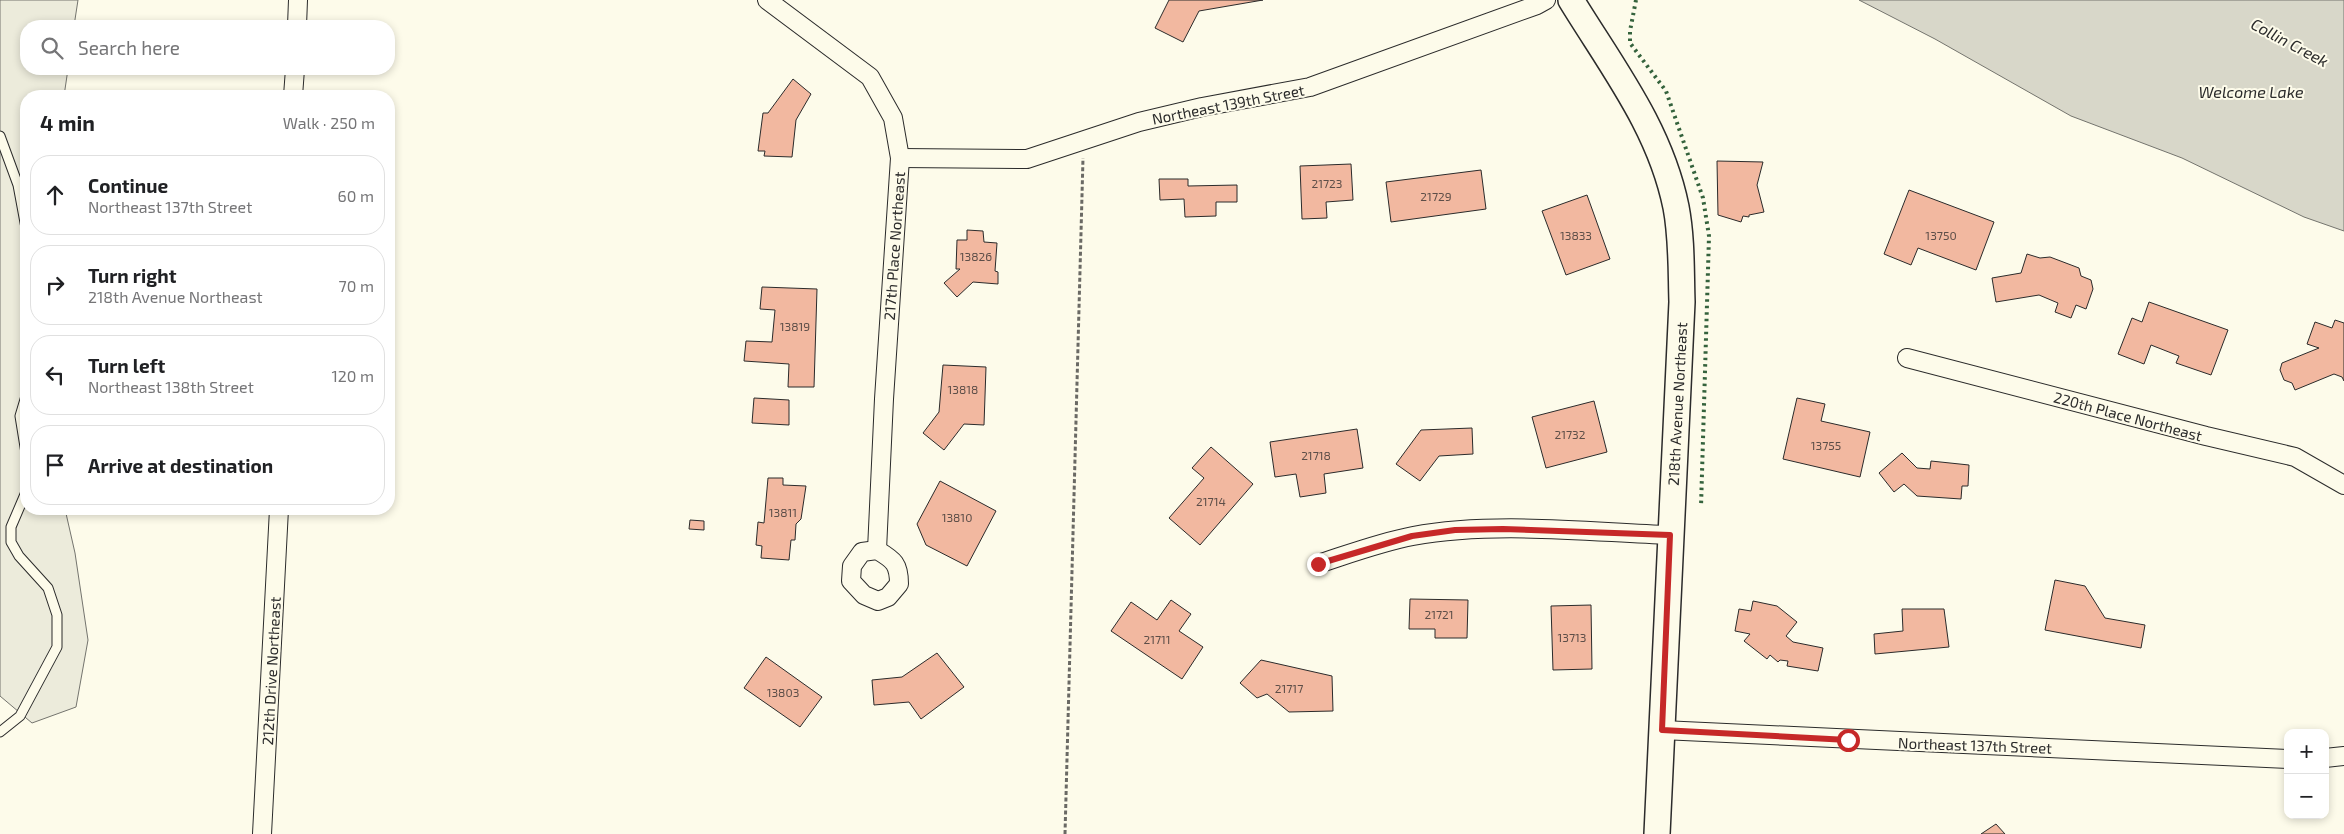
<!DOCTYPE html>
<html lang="en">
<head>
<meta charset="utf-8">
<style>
	body { margin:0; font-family:"Exo 2",sans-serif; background:#f6f6f6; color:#202124 }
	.controls { position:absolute; right:15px; bottom:15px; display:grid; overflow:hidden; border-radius:10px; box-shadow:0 2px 8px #0003 }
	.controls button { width:45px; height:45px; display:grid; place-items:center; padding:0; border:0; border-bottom:1px solid #e0e0e0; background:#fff; color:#202124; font:25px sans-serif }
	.stop { position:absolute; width:15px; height:15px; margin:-11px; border:4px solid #c62828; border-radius:50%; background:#fff }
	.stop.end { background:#c62828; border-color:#fff; box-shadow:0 1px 5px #0008 }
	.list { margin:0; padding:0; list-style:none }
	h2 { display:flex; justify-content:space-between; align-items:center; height:65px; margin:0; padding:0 20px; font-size:21px }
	h2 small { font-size:16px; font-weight:400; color:#757577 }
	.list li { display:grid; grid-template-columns:32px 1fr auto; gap:15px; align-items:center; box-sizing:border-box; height:80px; margin:0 10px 10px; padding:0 10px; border:1px solid #e0e0e0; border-radius:20px }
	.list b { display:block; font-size:19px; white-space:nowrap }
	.list p { margin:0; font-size:16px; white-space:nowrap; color:#757577 }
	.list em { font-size:16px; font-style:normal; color:#757577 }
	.icon { flex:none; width:28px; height:28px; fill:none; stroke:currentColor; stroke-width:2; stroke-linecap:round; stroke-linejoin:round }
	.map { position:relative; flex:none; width:2344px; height:834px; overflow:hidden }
	.search { position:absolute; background:#fff; box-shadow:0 2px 8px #0003; left:20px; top:20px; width:375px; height:55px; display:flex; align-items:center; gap:12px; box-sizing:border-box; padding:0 18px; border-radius:20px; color:#757577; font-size:19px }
	.panel { position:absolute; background:#fff; box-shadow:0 2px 8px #0003; left:20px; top:90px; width:375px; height:425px; border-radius:20px }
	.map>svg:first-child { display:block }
</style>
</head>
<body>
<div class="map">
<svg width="2344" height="834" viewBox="0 0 2344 834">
	<rect width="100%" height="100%" fill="#fdfbea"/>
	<!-- green -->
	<polygon fill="#ecebdb" stroke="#74746e" points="0,0 78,0 74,26 26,26 26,69 68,69 64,96 26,96 26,509 65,509 75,553 88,640 76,707 32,723 0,696"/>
	<!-- water -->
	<polygon fill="#d8d7c9" stroke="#74746e" points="1859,0 2344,0 2344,231 2304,217 2182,158 2071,116 1935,39"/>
	<!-- building -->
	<g fill="#f2b8a0" stroke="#2b2b2b">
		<polygon points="1169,0 1263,0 1199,11 1183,42 1155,28"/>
		<polygon points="793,79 811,94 796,120 792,157 764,156 765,151 758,151 763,113 768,113"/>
		<polygon points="1717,161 1763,162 1757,185 1764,212 1749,215 1749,217 1743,216 1741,222 1718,215"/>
		<polygon points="1351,164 1353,200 1326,202 1327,218 1302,219 1300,166"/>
		<polygon points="1481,170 1486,209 1391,222 1386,182"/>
		<polygon points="1159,179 1188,179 1188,186 1237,185 1237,202 1216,202 1216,216 1185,217 1184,199 1160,200"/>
		<polygon points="1909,190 1994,222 1976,270 1918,248 1911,265 1884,254"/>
		<polygon points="1587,195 1610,259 1566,275 1542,211"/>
		<polygon points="967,230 983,231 984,242 997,243 995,271 998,272 998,284 973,282 957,297 944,283 960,269 956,269 957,240 967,240"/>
		<polygon points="2027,254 2040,258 2050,257 2079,268 2081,276 2091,280 2093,289 2086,309 2076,305 2071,318 2055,312 2058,303 2039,295 1996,302 1992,278 2021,273"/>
		<polygon points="762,287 817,289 814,387 788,387 789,364 744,361 746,341 772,342 775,310 760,309"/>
		<polygon points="2149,302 2228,330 2211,375 2176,363 2179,356 2151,345 2144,364 2118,354 2132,318 2142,322"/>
		<polygon points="2335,320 2344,323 2344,381 2342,377 2334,374 2295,390 2292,383 2284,380 2280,370 2282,363 2319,348 2307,344 2315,322 2332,328"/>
		<polygon points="943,365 986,367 984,425 964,424 944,450 923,433 939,412"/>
		<polygon points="754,398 789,400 789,425 752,423"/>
		<polygon points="1797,398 1825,404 1821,421 1870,432 1860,477 1783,459"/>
		<polygon points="1594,401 1607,452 1546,468 1532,417"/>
		<polygon points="1472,428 1473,454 1439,456 1420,481 1396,464 1421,430"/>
		<polygon points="1357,429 1363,468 1324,474 1326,493 1300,497 1296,474 1275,477 1270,442"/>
		<polygon points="1211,447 1253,484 1200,545 1169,518 1204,478 1192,468"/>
		<polygon points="1902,453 1917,468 1930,469 1931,461 1969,465 1968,486 1962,486 1961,499 1917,496 1904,484 1894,492 1879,473"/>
		<polygon points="768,478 783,478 783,485 806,486 801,519 796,524 795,540 791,540 789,560 761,558 762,546 756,545 758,522 764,523"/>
		<polygon points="940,481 996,511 967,566 926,545 917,524"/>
		<polygon points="690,520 704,521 704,530 689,529"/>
		<polygon points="2055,580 2085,586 2105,618 2145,625 2141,648 2045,630"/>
		<polygon points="1410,599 1468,600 1467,638 1435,638 1435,629 1409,629"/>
		<polygon points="1171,600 1191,614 1179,631 1203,647 1182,679 1111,631 1131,602 1157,620"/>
		<polygon points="1753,601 1777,606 1797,622 1786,636 1793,642 1823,648 1818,671 1787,666 1788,661 1780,660 1778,662 1770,655 1767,659 1744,641 1750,634 1735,631 1739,609 1751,611"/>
		<polygon points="1591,605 1592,669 1553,670 1551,606"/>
		<polygon points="1902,609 1944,609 1949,647 1875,654 1874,634 1903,631"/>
		<polygon points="937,653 964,687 921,719 909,702 874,705 872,680 902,677"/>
		<polygon points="766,657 822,697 800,727 744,688"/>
		<polygon points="1261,660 1332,676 1333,711 1289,712 1267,694 1257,698 1240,683"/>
		<polygon points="1996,824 2005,834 1981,834"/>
	</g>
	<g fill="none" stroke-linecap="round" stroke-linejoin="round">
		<!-- lane casing -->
		<g stroke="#2b2b2b" stroke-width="11">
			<g id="lane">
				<polyline points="0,136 18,185 26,228"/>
				<polyline points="26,396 20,416 26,453"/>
				<polyline points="0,732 20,716 57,647 57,615 48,588 19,556 11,542 11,527 26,492"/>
			</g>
		</g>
		<!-- street casing -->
		<g stroke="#2b2b2b" stroke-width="20">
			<g id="street">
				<polyline points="767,0 870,77 893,118 900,158 884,399 877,550"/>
				<polyline points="297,26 298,0"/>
				<polyline points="293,96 295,69"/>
				<polyline points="900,158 1027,159 1139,122 1202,107 1310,87 1537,5 1546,0"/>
				<polyline points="1907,358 2206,436 2295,457 2344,485"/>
				<path d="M877 550C894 560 899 564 899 584L888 597 878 601 864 595 851 581 852 566 862 552Z"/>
				<path d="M1318 564C1349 554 1381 542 1413 536 1494 521 1587 532 1670 535"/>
				<polyline points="1662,730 2288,759"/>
				<polyline points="2325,758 2344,756"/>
				<polyline points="262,834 279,509"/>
			</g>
		</g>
		<!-- secondary casing -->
		<g stroke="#2b2b2b" stroke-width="28">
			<path id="secondary" d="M1571 0C1612 67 1660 128 1676 207 1682 238 1681 271 1682 302L1657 834"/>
		</g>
		<!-- path -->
		<polyline stroke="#6a6964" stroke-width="3" stroke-dasharray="4 2.5" stroke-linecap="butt" points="1065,834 1083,158"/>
		<!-- lane -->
		<use href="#lane" stroke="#fdfbea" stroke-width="9"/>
		<!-- street -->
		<use href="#street" stroke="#fdfbea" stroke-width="18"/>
		<!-- secondary -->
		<use href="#secondary" stroke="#fdfbea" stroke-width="25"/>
		<!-- hedge -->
		<polyline stroke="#34623c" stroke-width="4" stroke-dasharray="2.5 4" stroke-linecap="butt" points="1636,0 1630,31 1630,43 1666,91 1703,198 1709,236 1701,507"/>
	</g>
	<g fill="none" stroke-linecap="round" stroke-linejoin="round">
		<!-- route -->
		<polyline stroke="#c62828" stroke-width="6" points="1318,564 1412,536 1455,530 1503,529 1670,535 1662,730 1848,740"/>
	</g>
	<g text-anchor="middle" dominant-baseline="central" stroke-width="4" stroke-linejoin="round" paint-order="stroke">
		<!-- number labels -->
		<g font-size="12" fill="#5d4e48">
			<text x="1327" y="183">21723</text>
			<text x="1436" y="196">21729</text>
			<text x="1576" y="235">13833</text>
			<text x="1941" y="235">13750</text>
			<text x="976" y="256">13826</text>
			<text x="795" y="326">13819</text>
			<text x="963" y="389">13818</text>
			<text x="1570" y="434">21732</text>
			<text x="1826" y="445">13755</text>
			<text x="1316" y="455">21718</text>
			<text x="1211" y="501">21714</text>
			<text x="783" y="512">13811</text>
			<text x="957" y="517">13810</text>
			<text x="1439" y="614">21721</text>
			<text x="1572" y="637">13713</text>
			<text x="1157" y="639">21711</text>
			<text x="1289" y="688">21717</text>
			<text x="783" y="692">13803</text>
		</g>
		<!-- street labels -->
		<g font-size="15" fill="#2b2b2b" stroke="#fdfbea">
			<text transform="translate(1228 104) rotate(-11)">Northeast 139th Street</text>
			<text transform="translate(894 246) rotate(-86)">217th Place Northeast</text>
			<text transform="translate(1677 404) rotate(-87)">218th Avenue Northeast</text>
			<text transform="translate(2128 416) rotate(15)">220th Place Northeast</text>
			<text transform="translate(271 671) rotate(-87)">212th Drive Northeast</text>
			<text transform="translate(1975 745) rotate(2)">Northeast 137th Street</text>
		</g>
		<!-- water labels -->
		<g font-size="16" font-style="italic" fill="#2b2b2b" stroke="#fdfbea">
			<text transform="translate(2290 42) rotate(28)">Collin Creek</text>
			<text x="2251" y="91">Welcome Lake</text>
		</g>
	</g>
</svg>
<div class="controls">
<button>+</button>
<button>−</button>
</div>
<div class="stop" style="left:1848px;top:740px"></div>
<div class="stop end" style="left:1318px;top:564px"></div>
<div class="search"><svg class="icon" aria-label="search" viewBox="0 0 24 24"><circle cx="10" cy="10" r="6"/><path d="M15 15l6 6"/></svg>Search here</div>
<section class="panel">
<h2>4 min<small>Walk · 250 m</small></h2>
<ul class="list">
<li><svg class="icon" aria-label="ahead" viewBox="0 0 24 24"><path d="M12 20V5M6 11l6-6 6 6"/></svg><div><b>Continue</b><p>Northeast 137th Street</p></div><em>60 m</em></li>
<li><svg class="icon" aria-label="right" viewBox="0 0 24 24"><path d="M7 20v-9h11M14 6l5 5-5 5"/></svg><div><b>Turn right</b><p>218th Avenue Northeast</p></div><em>70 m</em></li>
<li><svg class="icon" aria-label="left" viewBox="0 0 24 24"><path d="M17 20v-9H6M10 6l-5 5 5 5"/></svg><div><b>Turn left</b><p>Northeast 138th Street</p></div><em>120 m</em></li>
<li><svg class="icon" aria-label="arrive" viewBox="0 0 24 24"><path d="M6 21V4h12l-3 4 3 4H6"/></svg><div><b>Arrive at destination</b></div></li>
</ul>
</section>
</div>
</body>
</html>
